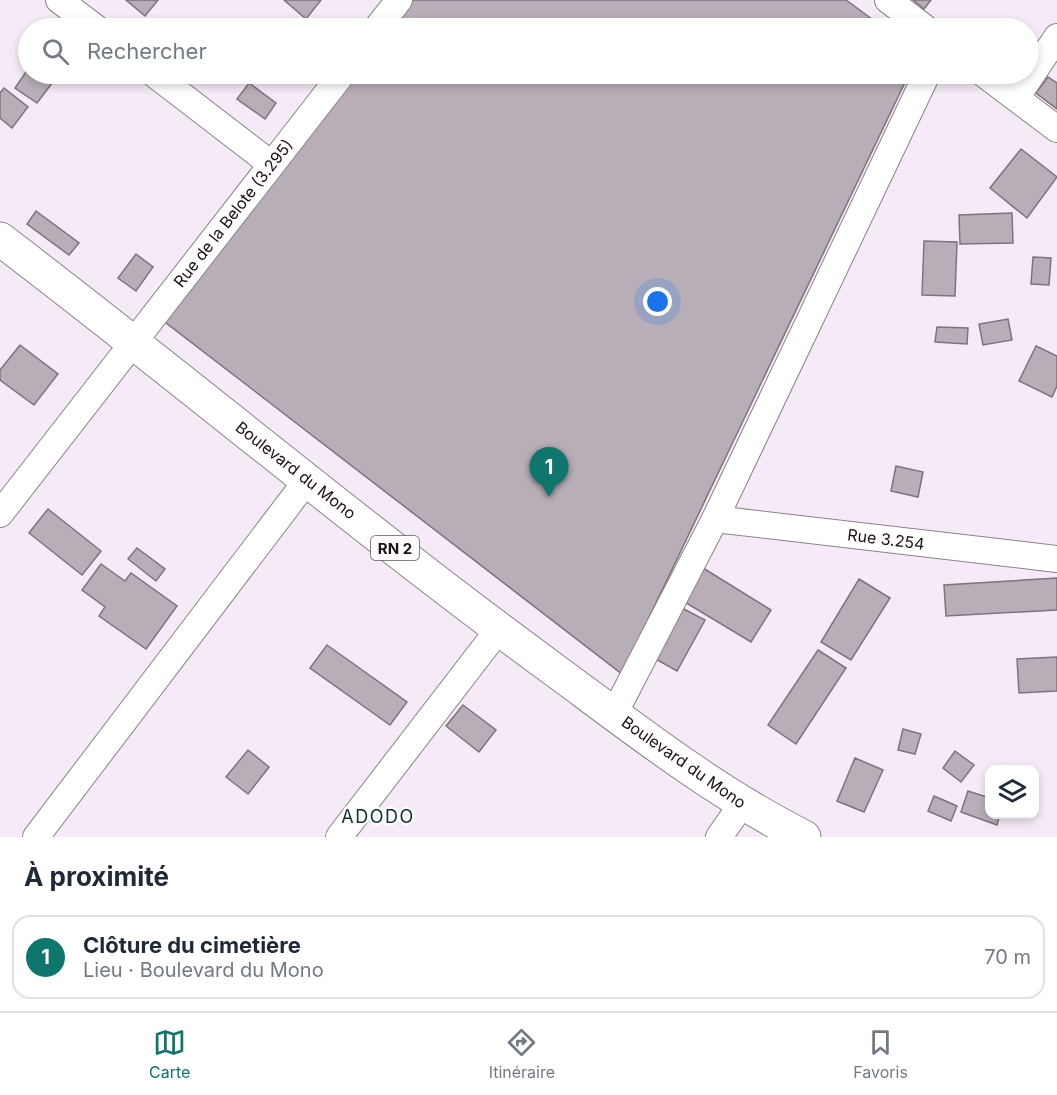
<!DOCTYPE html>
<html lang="fr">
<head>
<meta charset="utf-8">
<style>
	body { margin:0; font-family:Inter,sans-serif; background:#f2f2f3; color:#1f2937 }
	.controls { position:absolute; right:18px; bottom:18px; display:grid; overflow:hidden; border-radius:12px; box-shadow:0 3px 9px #0003 }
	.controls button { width:54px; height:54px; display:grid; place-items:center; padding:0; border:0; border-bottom:2px solid #e0e1e3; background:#fff; color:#1f2937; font:30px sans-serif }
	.you { position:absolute; left:658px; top:302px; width:21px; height:21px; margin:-15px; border:4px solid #fff; border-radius:50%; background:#1a73e8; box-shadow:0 0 0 9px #1a73e833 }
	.badge { display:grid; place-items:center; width:39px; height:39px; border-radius:50%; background:#0f766e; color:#fff; font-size:20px; font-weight:700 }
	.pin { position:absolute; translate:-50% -50px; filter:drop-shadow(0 2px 3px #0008) }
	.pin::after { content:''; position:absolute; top:32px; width:21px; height:18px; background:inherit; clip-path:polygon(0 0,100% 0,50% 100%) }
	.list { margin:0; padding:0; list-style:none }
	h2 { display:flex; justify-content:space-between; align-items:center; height:78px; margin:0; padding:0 24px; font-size:26px }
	h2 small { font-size:20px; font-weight:400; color:#747a83 }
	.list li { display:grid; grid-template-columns:39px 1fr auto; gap:18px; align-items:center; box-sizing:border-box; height:84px; margin:0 12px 12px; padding:0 12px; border:2px solid #e0e1e3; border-radius:18px }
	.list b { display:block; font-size:22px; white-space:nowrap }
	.list p { margin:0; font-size:20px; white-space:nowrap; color:#747a83 }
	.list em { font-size:20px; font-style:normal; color:#747a83 }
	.icon { flex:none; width:33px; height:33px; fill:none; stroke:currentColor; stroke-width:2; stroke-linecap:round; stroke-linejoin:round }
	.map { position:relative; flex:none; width:1057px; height:837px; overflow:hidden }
	.search { position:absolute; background:#fff; box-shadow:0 3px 9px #0003; left:18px; right:18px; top:18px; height:66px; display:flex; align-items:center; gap:15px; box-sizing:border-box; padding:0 21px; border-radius:33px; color:#747a83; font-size:22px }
	.sheet { height:174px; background:#fff }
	nav { display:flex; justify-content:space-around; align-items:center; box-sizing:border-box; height:84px; border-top:2px solid #e0e1e3; background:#fff; font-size:16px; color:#747a83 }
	nav a { display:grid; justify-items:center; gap:3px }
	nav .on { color:#0f766e }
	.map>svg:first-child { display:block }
</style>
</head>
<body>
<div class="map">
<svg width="1057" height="837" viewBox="0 0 1057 837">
	<rect width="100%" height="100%" fill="#f5ebf6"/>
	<!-- building -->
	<g fill="#b8aeb8" stroke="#7c737d" stroke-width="1.5">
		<polygon points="126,0 158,0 145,16"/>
		<polygon points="284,0 321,0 306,19"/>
		<polygon points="406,0 846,0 884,28 383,28"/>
		<polygon points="913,0 931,0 924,9"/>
		<polygon points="28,69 28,74 59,74 37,103 15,88"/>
		<polygon points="347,74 909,74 622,674 161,319"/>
		<polygon points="1048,77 1057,83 1057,109 1036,93"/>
		<polygon points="249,83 276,103 265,119 237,99"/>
		<polygon points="4,88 28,107 12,128 0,118 0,93"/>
		<polygon points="1021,149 1057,177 1027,218 990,188"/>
		<polygon points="36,211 79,243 69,255 27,224"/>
		<polygon points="1012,213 1013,243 960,244 959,215"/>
		<polygon points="924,241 957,242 955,296 922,295"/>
		<polygon points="136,254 153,267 136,291 118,278"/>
		<polygon points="1033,257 1051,258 1049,285 1031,284"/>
		<polygon points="1008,319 1012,340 983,345 979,324"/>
		<polygon points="937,327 968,328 967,344 935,342"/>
		<polygon points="20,345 58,374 34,405 0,380 0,370"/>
		<polygon points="1036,346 1057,356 1057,386 1052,397 1019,381"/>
		<polygon points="896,466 923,472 918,497 891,491"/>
		<polygon points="48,509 101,551 82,575 29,533"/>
		<polygon points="137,548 165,569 156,581 128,559"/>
		<polygon points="101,564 125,581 131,573 177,606 146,649 99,616 105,607 82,590"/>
		<polygon points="703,568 771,610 751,642 683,601"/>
		<polygon points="1057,578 1057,610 946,616 944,585"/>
		<polygon points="859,579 890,598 851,660 821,642"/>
		<polygon points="680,607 705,620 677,671 652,657"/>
		<polygon points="327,645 407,702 390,725 310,668"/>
		<polygon points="818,650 846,668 796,744 768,725"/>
		<polygon points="1057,657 1057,691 1019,693 1017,659"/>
		<polygon points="463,705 496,730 479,752 446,726"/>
		<polygon points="903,729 921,734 915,754 898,750"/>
		<polygon points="248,750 269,767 248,794 226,777"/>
		<polygon points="955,751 974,765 961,782 943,768"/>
		<polygon points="855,758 883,770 864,812 837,801"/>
		<polygon points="968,791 990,798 990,814 1000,814 997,825 961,812"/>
		<polygon points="934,796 957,806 951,821 928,811"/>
	</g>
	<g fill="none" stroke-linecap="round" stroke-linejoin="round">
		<!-- street casing -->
		<g stroke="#8b828c" stroke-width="28">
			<g id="street">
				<polyline points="59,0 96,28"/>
				<polyline points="888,0 925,28"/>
				<polyline points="377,28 399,0"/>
				<polyline points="154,74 271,164"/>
				<polyline points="984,74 1057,129"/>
				<polyline points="1016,98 1057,37"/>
				<polyline points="0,514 342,74"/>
				<polyline points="715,519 1057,559"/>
				<polyline points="614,714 715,519 927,74"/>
				<polyline points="36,837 298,492"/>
				<polyline points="339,837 489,642"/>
				<polyline points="719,837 733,817"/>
			</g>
		</g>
		<!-- primary casing -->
		<g stroke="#8b828c" stroke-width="35">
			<path id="primary" d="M0 239C184 379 362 529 549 666 632 727 711 790 804 837"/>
		</g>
		<!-- street -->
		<use href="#street" stroke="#fff" stroke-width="26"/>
		<!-- primary -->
		<use href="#primary" stroke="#fff" stroke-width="33"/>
	</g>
	<g text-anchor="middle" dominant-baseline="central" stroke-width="5" stroke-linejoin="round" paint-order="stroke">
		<!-- shield labels -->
		<rect fill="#fffbff" stroke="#5c595c" stroke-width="1.5" x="371" y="536" width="48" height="24" rx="4.5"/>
		<g font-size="15" font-weight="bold" fill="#161316">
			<text x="395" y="548">RN 2</text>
		</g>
		<!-- street labels -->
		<g font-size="16" fill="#161316" stroke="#fffbff">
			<text transform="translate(233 213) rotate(-52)">Rue de la Belote (3.295)</text>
			<text transform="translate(296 470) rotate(38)">Boulevard du Mono</text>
			<text transform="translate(886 539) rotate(7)">Rue 3.254</text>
			<text transform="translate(684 762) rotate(35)">Boulevard du Mono</text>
		</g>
		<!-- neighbourhood labels -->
		<g font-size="18" letter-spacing="1.5" fill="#083826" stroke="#fffbff">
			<text x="378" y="816">ADODO</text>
		</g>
	</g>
</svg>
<div class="controls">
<button><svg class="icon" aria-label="layers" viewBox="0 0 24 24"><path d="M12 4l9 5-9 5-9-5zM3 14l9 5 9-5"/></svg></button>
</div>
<div class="you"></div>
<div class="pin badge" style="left:549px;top:497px">1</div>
<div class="search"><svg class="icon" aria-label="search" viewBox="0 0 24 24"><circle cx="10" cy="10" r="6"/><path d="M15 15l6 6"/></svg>Rechercher</div>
</div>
<section class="sheet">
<h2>À proximité<small></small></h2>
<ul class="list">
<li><span class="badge">1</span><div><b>Clôture du cimetière</b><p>Lieu · Boulevard du Mono</p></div><em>70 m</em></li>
</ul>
</section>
<nav>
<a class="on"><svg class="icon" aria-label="map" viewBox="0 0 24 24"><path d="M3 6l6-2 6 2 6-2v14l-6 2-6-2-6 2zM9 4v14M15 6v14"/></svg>Carte</a>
<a><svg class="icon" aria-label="directions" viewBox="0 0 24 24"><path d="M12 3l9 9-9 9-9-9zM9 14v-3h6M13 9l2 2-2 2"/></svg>Itinéraire</a>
<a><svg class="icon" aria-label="saved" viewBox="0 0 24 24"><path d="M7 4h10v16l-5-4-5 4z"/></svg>Favoris</a>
</nav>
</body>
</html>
